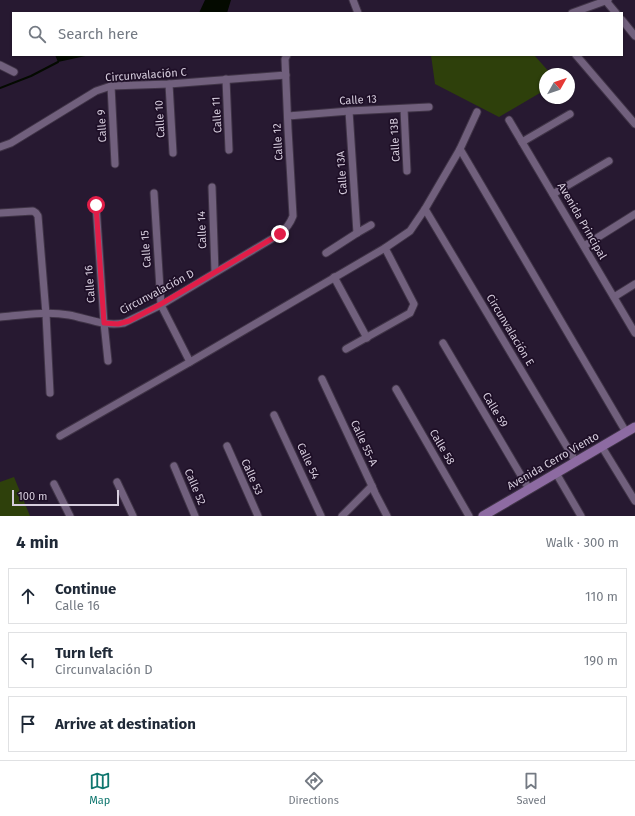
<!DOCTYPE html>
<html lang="en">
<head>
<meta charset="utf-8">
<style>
	body { margin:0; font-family:"Fira Sans",sans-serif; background:#f2f2f3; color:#1f2937 }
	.compass { position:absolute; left:539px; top:68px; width:36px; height:36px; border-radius:50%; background:#fff; box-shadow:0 1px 3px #0004; rotate:50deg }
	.scale { position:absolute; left:12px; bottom:10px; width:107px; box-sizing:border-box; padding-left:4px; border:2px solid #d6cddd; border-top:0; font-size:11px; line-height:14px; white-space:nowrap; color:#d6cddd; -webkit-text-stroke:3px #1e0f27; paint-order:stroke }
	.stop { position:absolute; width:12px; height:12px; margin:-9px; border:3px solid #e11d48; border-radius:50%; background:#fff }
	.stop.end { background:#e11d48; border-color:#fff; box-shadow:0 1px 4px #0008 }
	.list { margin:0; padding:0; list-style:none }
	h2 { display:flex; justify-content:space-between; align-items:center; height:52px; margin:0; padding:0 16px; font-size:17px }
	h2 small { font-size:13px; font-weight:400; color:#747a83 }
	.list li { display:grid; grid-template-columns:26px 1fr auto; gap:12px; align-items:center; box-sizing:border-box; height:56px; margin:0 8px 8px; padding:0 8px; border:1px solid #e0e1e3; border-radius:0px }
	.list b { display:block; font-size:15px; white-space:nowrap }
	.list p { margin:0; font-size:13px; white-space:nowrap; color:#747a83 }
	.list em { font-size:13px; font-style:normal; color:#747a83 }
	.icon { flex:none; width:22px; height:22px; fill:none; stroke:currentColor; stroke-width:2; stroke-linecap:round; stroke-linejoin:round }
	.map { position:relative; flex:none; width:635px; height:516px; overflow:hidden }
	.search { position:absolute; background:#fff; box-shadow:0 1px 3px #0004; left:12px; right:12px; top:12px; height:44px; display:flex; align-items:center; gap:10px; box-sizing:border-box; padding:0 14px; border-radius:0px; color:#747a83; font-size:15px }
	.sheet { height:244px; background:#fff }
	nav { display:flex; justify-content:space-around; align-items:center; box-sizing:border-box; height:56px; border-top:1px solid #e0e1e3; background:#fff; font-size:11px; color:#747a83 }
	nav a { display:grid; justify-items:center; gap:2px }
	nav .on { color:#0f766e }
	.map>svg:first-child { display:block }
</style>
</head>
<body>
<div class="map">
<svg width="635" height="516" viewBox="0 0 635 516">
	<rect width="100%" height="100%" fill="#271931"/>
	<!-- green -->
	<g fill="#2e400b">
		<polygon points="431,55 534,55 551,74 545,74 545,90 499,117 435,84"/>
		<polygon points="14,477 30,516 0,516 0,482"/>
	</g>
	<!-- water -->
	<g fill="#040a00">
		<polygon points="205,0 231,0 227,13 199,13"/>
		<polygon points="55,55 90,55 58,62"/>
	</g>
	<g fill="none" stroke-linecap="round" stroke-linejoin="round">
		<!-- stream -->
		<polyline stroke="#040a00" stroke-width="2" points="0,88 31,76 58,62"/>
		<!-- street casing -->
		<g stroke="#403447" stroke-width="9">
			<g id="street">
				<polyline points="353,0 358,13"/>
				<polyline points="606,1 616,13"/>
				<polyline points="572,13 608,0"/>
				<polyline points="622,20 635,36"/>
				<polyline points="576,55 635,124"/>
				<polyline points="0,65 14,72"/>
				<polyline points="226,79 229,150"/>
				<polyline points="169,84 173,153"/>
				<polyline points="111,86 115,164"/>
				<polyline points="404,109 407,171"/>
				<polyline points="349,111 357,233"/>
				<polyline points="288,116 349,111 429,107"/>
				<polyline points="509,120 635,333"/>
				<polyline points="522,142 570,114"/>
				<polyline points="0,147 11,143 96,91 111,86 169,84 286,75"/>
				<polyline points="460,149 626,432"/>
				<polyline points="212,187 215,272"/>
				<polyline points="154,193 161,305 190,362"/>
				<polyline points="553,194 609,161"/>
				<polyline points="96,205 104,323 108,361"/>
				<polyline points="425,209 576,462"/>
				<polyline points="0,213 33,211 36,213 38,216 46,314 50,393"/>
				<polyline points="584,246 635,214"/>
				<polyline points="326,253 357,233 371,225"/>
				<polyline points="334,277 367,338"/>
				<polyline points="614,297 635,284"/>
				<path d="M0 317C22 315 46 311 69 315 86 318 105 327 124 323L161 305 280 234C287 228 290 224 293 216L288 129 285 59 287 55"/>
				<polyline points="443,343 529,489"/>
				<polyline points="346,349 410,313 414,304 385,248"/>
				<polyline points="322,379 372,486 375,493 387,516"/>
				<polyline points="396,389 469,516"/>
				<polyline points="274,415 321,516"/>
				<polyline points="60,436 190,362 385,248 410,231 425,209 460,149 477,112"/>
				<polyline points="227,446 258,516"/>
				<polyline points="602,447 635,501"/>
				<polyline points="174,466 195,516"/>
				<polyline points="556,473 581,516"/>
				<polyline points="117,482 133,516"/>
				<polyline points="54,484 70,516"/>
				<polyline points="342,516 372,486"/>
			</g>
		</g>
		<!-- secondary casing -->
		<g stroke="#403447" stroke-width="11">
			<polyline id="secondary" points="483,516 635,427"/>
		</g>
		<!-- street -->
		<use href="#street" stroke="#71607d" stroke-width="7"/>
		<!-- secondary -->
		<use href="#secondary" stroke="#8d6ba2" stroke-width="9"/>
	</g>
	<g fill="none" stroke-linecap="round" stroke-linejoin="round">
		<!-- route -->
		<polyline stroke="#e11d48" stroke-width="5" points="96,205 104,323 118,324 129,321 161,304 280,234"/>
	</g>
	<g text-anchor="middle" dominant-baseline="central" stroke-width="3.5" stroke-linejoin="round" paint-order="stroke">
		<!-- street labels -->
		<g font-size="11" fill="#d6cddd" stroke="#1e0f27">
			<text transform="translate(146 75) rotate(-4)">Circunvalación C</text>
			<text transform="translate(358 100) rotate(-3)">Calle 13</text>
			<text transform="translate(217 115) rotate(-93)">Calle 11</text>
			<text transform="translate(160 119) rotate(-93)">Calle 10</text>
			<text transform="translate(102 126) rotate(-93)">Calle 9</text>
			<text transform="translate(395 140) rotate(-93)">Calle 13B</text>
			<text transform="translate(278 142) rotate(-93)">Calle 12</text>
			<text transform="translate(342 173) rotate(-94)">Calle 13A</text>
			<text transform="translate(582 221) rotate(60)">Avenida Principal</text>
			<text transform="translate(202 230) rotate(-92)">Calle 14</text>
			<text transform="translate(146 249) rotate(-94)">Calle 15</text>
			<text transform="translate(90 284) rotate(-94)">Calle 16</text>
			<text transform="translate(157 292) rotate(-28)">Circunvalación D</text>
			<text transform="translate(510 330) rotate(59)">Circunvalación E</text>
			<text transform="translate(495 410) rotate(59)">Calle 59</text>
			<text transform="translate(364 443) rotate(65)">Calle 55-A</text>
			<text transform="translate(442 447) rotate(60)">Calle 58</text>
			<text transform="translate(308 461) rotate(65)">Calle 54</text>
			<text transform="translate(553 461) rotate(-30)">Avenida Cerro Viento</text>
			<text transform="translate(252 477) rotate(66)">Calle 53</text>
			<text transform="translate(195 487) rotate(67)">Calle 52</text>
		</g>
	</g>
</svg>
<svg class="compass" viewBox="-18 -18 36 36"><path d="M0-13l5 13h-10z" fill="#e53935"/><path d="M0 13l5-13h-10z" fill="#747a83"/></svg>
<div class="scale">100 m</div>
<div class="stop" style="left:96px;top:205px"></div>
<div class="stop end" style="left:280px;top:234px"></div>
<div class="search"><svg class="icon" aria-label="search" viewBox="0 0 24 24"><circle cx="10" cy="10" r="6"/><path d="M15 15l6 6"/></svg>Search here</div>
</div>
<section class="sheet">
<h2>4 min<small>Walk · 300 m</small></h2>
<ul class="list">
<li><svg class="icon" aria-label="ahead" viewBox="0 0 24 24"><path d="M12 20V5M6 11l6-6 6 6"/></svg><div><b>Continue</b><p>Calle 16</p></div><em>110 m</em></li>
<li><svg class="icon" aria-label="left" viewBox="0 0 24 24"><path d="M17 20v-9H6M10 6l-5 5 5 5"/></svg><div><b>Turn left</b><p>Circunvalación D</p></div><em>190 m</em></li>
<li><svg class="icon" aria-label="arrive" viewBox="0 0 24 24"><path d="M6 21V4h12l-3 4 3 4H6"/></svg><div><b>Arrive at destination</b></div></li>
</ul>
</section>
<nav>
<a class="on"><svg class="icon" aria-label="map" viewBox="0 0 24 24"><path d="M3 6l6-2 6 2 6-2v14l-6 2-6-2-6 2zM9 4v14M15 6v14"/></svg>Map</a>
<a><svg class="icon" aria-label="directions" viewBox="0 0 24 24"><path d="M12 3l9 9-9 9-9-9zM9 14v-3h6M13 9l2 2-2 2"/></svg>Directions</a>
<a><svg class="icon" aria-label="saved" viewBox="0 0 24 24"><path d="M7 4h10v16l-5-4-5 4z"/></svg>Saved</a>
</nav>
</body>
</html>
